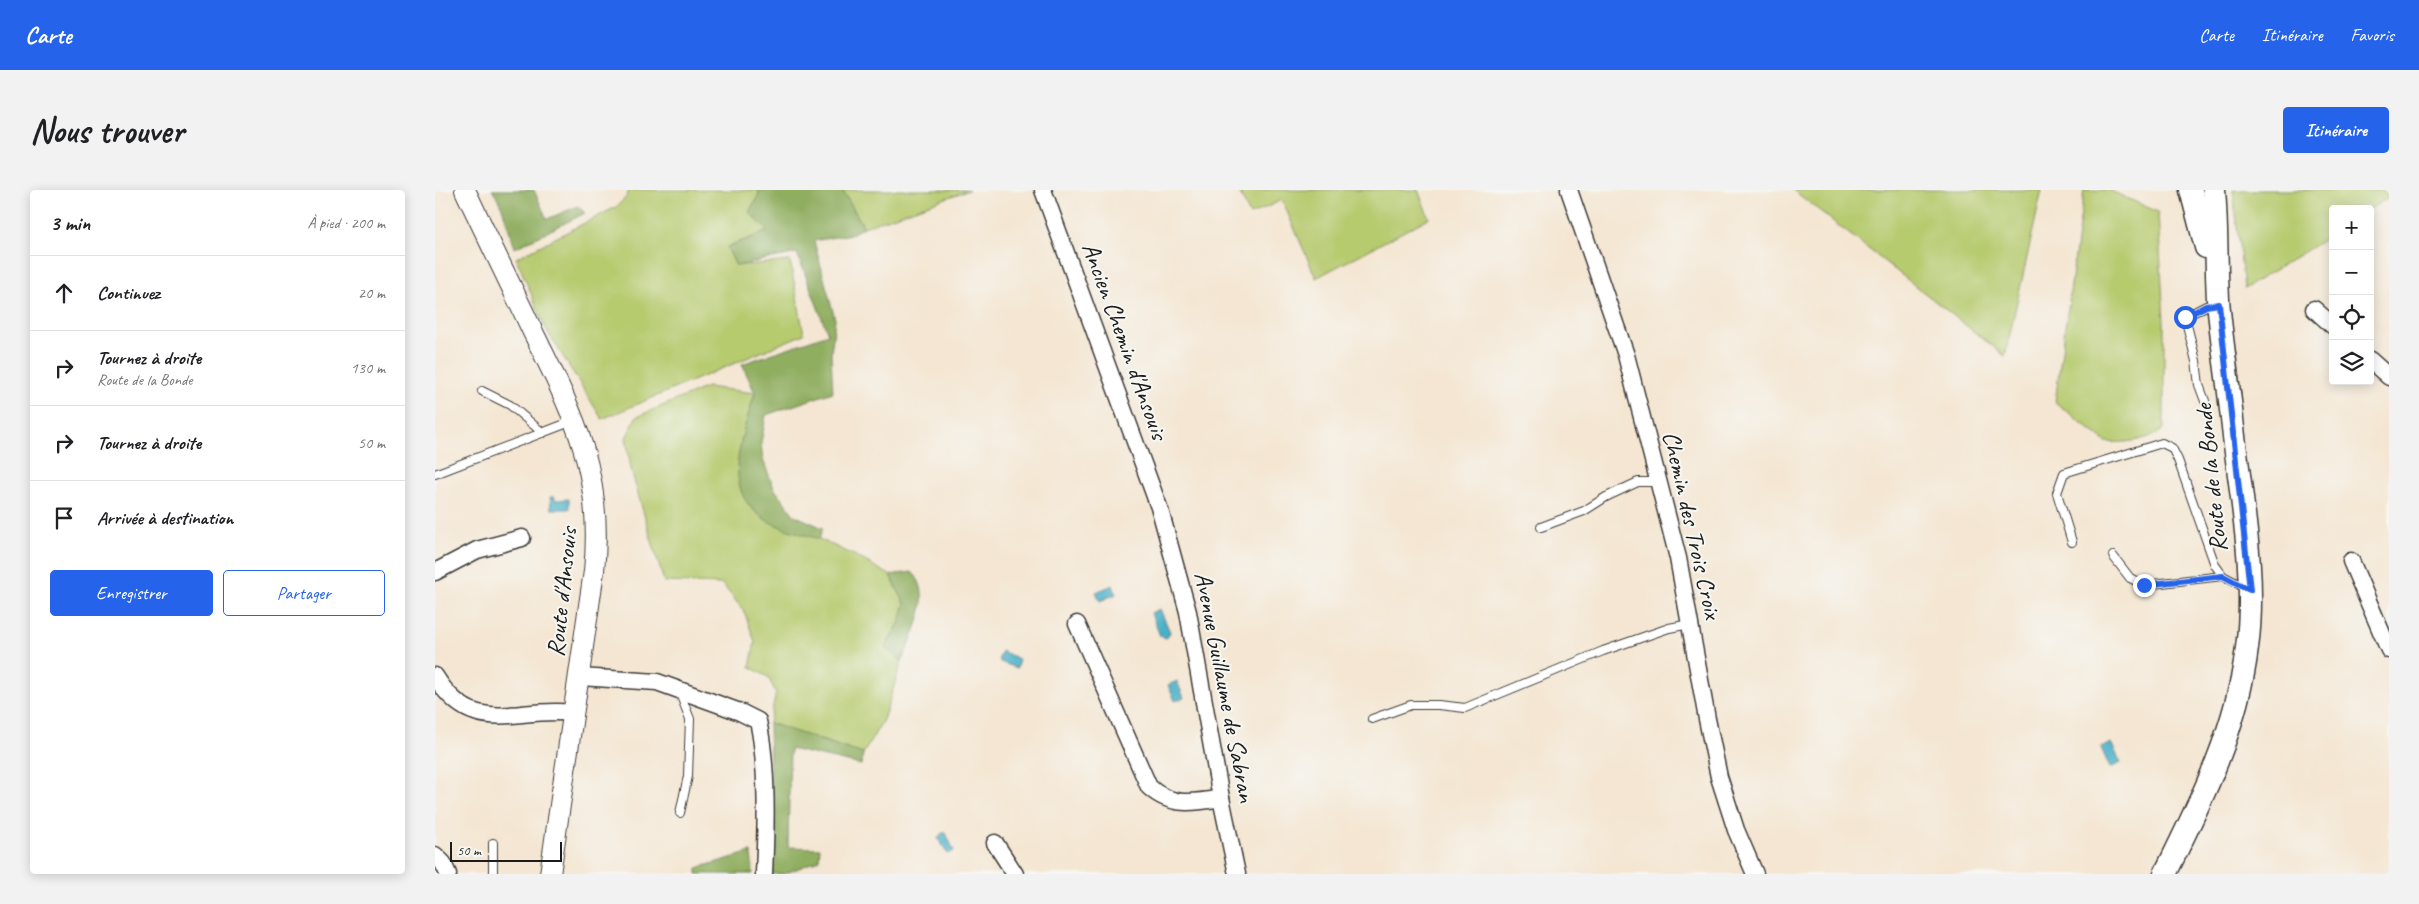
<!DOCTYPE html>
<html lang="fr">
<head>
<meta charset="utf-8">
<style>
	body { margin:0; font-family:Caveat,sans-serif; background:#f2f2f2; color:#202124 }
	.controls { position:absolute; right:15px; top:15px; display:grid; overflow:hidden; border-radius:5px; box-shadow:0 2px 12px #0003 }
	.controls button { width:45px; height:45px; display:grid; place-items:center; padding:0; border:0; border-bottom:1px solid #e0e0e0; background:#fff; color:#202124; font:25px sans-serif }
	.scale { position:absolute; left:15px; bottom:12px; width:112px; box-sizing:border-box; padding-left:5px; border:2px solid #1c1c1c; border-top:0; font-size:14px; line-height:18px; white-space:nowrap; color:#1c1c1c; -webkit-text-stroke:4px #f6f6f2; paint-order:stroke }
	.stop { position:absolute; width:15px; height:15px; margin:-11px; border:4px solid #2563eb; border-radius:50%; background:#fff }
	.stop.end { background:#2563eb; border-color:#fff; box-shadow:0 1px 5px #0008 }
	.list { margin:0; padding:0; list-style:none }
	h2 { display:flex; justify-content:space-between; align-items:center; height:65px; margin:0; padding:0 20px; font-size:21px }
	h2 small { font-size:16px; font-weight:400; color:#757577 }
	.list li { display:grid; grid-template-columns:32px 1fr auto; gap:15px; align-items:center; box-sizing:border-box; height:75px; padding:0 20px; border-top:1px solid #e0e0e0 }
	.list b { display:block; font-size:19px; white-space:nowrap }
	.list p { margin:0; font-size:16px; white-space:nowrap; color:#757577 }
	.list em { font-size:16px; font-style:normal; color:#757577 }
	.actions { display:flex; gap:10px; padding:15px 20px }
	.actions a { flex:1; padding:11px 0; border:1px solid #2563eb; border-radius:5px; text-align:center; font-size:18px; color:#2563eb }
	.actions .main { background:#2563eb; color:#fff }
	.icon { flex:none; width:28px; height:28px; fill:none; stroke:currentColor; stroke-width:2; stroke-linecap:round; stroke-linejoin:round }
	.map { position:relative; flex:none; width:1954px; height:684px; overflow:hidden; border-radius:5px }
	header { display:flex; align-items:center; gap:30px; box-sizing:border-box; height:70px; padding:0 25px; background:#2563eb; color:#fff }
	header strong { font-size:24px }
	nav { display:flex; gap:28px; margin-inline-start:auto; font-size:18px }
	.intro { display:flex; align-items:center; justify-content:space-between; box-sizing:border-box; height:120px; padding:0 30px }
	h1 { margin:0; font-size:35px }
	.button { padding:12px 22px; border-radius:5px; background:#2563eb; color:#fff; font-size:18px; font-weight:700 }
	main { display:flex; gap:30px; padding:0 30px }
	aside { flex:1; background:#fff; border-radius:5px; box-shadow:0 2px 12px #0003 }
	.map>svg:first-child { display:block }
</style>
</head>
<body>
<header>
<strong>Carte</strong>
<nav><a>Carte</a><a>Itinéraire</a><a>Favoris</a></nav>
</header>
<div class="intro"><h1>Nous trouver</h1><a class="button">Itinéraire</a></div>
<main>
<aside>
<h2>3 min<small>À pied · 200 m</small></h2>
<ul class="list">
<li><svg class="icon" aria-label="ahead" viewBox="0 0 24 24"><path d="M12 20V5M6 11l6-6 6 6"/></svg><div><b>Continuez</b></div><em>20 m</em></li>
<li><svg class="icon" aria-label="right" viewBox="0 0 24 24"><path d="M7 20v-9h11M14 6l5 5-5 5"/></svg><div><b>Tournez à droite</b><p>Route de la Bonde</p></div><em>130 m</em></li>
<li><svg class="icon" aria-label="right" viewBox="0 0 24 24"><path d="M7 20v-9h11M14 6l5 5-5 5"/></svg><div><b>Tournez à droite</b></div><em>50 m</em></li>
<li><svg class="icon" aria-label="arrive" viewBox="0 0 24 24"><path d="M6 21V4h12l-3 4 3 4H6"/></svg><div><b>Arrivée à destination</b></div></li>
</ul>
<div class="actions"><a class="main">Enregistrer</a><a>Partager</a></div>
</aside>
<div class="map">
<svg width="1954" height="684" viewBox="0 0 1954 684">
	<rect width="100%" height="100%" fill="#f6f6f2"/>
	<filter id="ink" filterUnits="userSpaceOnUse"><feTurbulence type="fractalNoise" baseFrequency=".02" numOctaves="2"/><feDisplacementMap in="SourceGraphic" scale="10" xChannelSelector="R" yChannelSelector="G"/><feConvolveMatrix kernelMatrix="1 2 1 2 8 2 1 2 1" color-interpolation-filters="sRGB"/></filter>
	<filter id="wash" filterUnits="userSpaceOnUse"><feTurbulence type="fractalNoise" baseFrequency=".0096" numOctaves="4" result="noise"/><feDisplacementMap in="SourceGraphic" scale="20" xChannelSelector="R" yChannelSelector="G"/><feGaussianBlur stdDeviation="1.12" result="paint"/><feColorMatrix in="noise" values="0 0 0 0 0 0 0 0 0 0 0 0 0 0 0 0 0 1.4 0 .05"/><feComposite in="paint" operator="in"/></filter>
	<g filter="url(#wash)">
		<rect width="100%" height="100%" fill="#f4e6d2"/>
		<!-- green -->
		<g fill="#b6ca6e" stroke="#697345">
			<polygon points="194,0 323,0 333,41 292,57 301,76 355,71 369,144 167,229 111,139 81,68 181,17 192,6"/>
			<polygon points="407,0 534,0 429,37"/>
			<polygon points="803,0 983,0 994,28 881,88 847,10 815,25"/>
			<polygon points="1358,0 1607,0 1570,166"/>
			<path d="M1649 0H1674L1723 22 1729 132V239C1716 250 1687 254 1671 252L1620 212Z"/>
			<polygon points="1798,0 1954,0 1954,7 1935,19 1898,19 1898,44 1809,99"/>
			<polygon points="272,197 320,203 306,250 338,333 384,349 419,365 455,385 470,414 465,432 450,457 467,471 448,530 428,564 334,533 341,503 333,487 315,477 320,452 309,421 287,394 229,392 196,280 191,248 201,227"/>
		</g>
		<!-- forest -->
		<g fill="#90ae61" stroke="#56653e">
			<polygon points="57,0 99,0 112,29 143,16 150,23 80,58 65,12"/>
			<path d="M323 0H407L429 37 416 44 379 51 400 129 396 164 398 202 331 225 326 253 328 270 339 298 359 325 388 338 384 349C365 343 340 338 324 325 285 295 309 241 320 203L307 174 393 144 362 63 301 76 292 57 333 41 314 22 324 4Z"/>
			<path d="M477 382C501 405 477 446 467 471L450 458 465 432 470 414 455 385Z"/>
			<polygon points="334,533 428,564 426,575 355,559 353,657 385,658 384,670 349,684 337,684"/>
			<polygon points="316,662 318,684 262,684 262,678"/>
		</g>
		<!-- water -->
		<g fill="#49b0c8" stroke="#326672">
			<polygon points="115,307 120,307 120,310 134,309 134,319 116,319"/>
			<polygon points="678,395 681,404 665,411 661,402"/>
			<polygon points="725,419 735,442 732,448 725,446 716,423"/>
			<polygon points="567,461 584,469 582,478 565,472 564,467"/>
			<polygon points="742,491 749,508 740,511 733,495"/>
			<polygon points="1676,553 1686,573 1675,578 1666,558"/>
			<polygon points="507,643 511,643 519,661 513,664 503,648"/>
		</g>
	</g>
	<g filter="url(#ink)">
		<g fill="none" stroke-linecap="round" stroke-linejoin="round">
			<!-- service casing -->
			<g stroke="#3c3a37" stroke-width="10">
				<g id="service">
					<polyline points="47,201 75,215 108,243"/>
					<polyline points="1770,211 1764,195 1761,171 1750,127 1771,116 1781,115"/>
					<polyline points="0,284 138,231"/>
					<polyline points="1106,337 1149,321 1171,307 1203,292 1223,292"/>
					<polyline points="1637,352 1622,303 1629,283 1727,253 1737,258 1743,270 1780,375 1788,386 1811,398"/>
					<polyline points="1678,366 1695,388 1709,395 1788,386"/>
					<polyline points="244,501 255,529 253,586 245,623"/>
					<polyline points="937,529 976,515 1004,515 1030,518 1168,461 1234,438 1255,434"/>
					<polyline points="58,653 58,684"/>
				</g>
			</g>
			<!-- minor casing -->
			<g stroke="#3c3a37" stroke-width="19">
				<g id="minor">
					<polyline points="608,0 725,320 753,422 786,608 802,684"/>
					<polyline points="1134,0 1191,165 1243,368 1272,529 1284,587 1301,640 1320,684"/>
					<polyline points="1879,119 1898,136"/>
					<polyline points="1935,170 1954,187"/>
					<polyline points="1916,371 1954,460"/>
					<polyline points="0,382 42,360 87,348"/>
					<path d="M642 434 714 597C736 617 758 613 786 608"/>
					<path d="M0 486C39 550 81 515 139 523"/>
					<path d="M145 487 222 492 305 522 323 531C333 575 331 639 329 684"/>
					<polyline points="560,653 580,684"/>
					<polyline points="0,665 8,673 13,684"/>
				</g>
			</g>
			<!-- tertiary casing -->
			<g stroke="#3c3a37" stroke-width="22">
				<path id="tertiary" d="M30 0C52 47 75 93 97 140 139 225 169 283 159 381L115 684"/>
			</g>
			<!-- secondary casing -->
			<g stroke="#3c3a37" stroke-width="25">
				<g id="secondary">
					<polyline points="1756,0 1771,57"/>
					<path d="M1730 684C1766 611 1802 540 1812 458 1822 383 1805 304 1797 229 1793 189 1786 149 1783 109 1781 73 1782 36 1779 0"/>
				</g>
			</g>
			<!-- service -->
			<use href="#service" stroke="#fff" stroke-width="8"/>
			<!-- minor -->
			<use href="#minor" stroke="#fff" stroke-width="16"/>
			<!-- tertiary -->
			<use href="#tertiary" stroke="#fff" stroke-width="20"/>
			<!-- secondary -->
			<use href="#secondary" stroke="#fff" stroke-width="22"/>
		</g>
	</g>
	<g fill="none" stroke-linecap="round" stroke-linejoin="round" filter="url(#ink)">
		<!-- route -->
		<polyline stroke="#2563eb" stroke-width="6" points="1709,395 1788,386 1815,400 1784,114 1771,116 1750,127"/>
	</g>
	<g text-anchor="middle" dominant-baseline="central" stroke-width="4" stroke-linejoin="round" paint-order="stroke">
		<!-- street labels -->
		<g font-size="25" fill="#1c1c1c" stroke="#f6f6f2">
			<text transform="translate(690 151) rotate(70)">Ancien Chemin d'Ansouis</text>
			<text transform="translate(1776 288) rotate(-96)">Route de la Bonde</text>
			<text transform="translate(1257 335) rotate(77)">Chemin des Trois Croix</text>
			<text transform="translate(127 402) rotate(-84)">Route d'Ansouis</text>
			<text transform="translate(790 497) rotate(79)">Avenue Guillaume de Sabran</text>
		</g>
	</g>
</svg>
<div class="controls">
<button>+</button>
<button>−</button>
<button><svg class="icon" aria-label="locate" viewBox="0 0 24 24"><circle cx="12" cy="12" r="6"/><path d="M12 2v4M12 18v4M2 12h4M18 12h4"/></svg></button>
<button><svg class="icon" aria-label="layers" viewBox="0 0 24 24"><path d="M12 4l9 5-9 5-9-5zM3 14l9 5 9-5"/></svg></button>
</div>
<div class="scale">50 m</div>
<div class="stop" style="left:1750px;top:127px"></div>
<div class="stop end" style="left:1709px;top:395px"></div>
</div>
</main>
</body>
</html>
